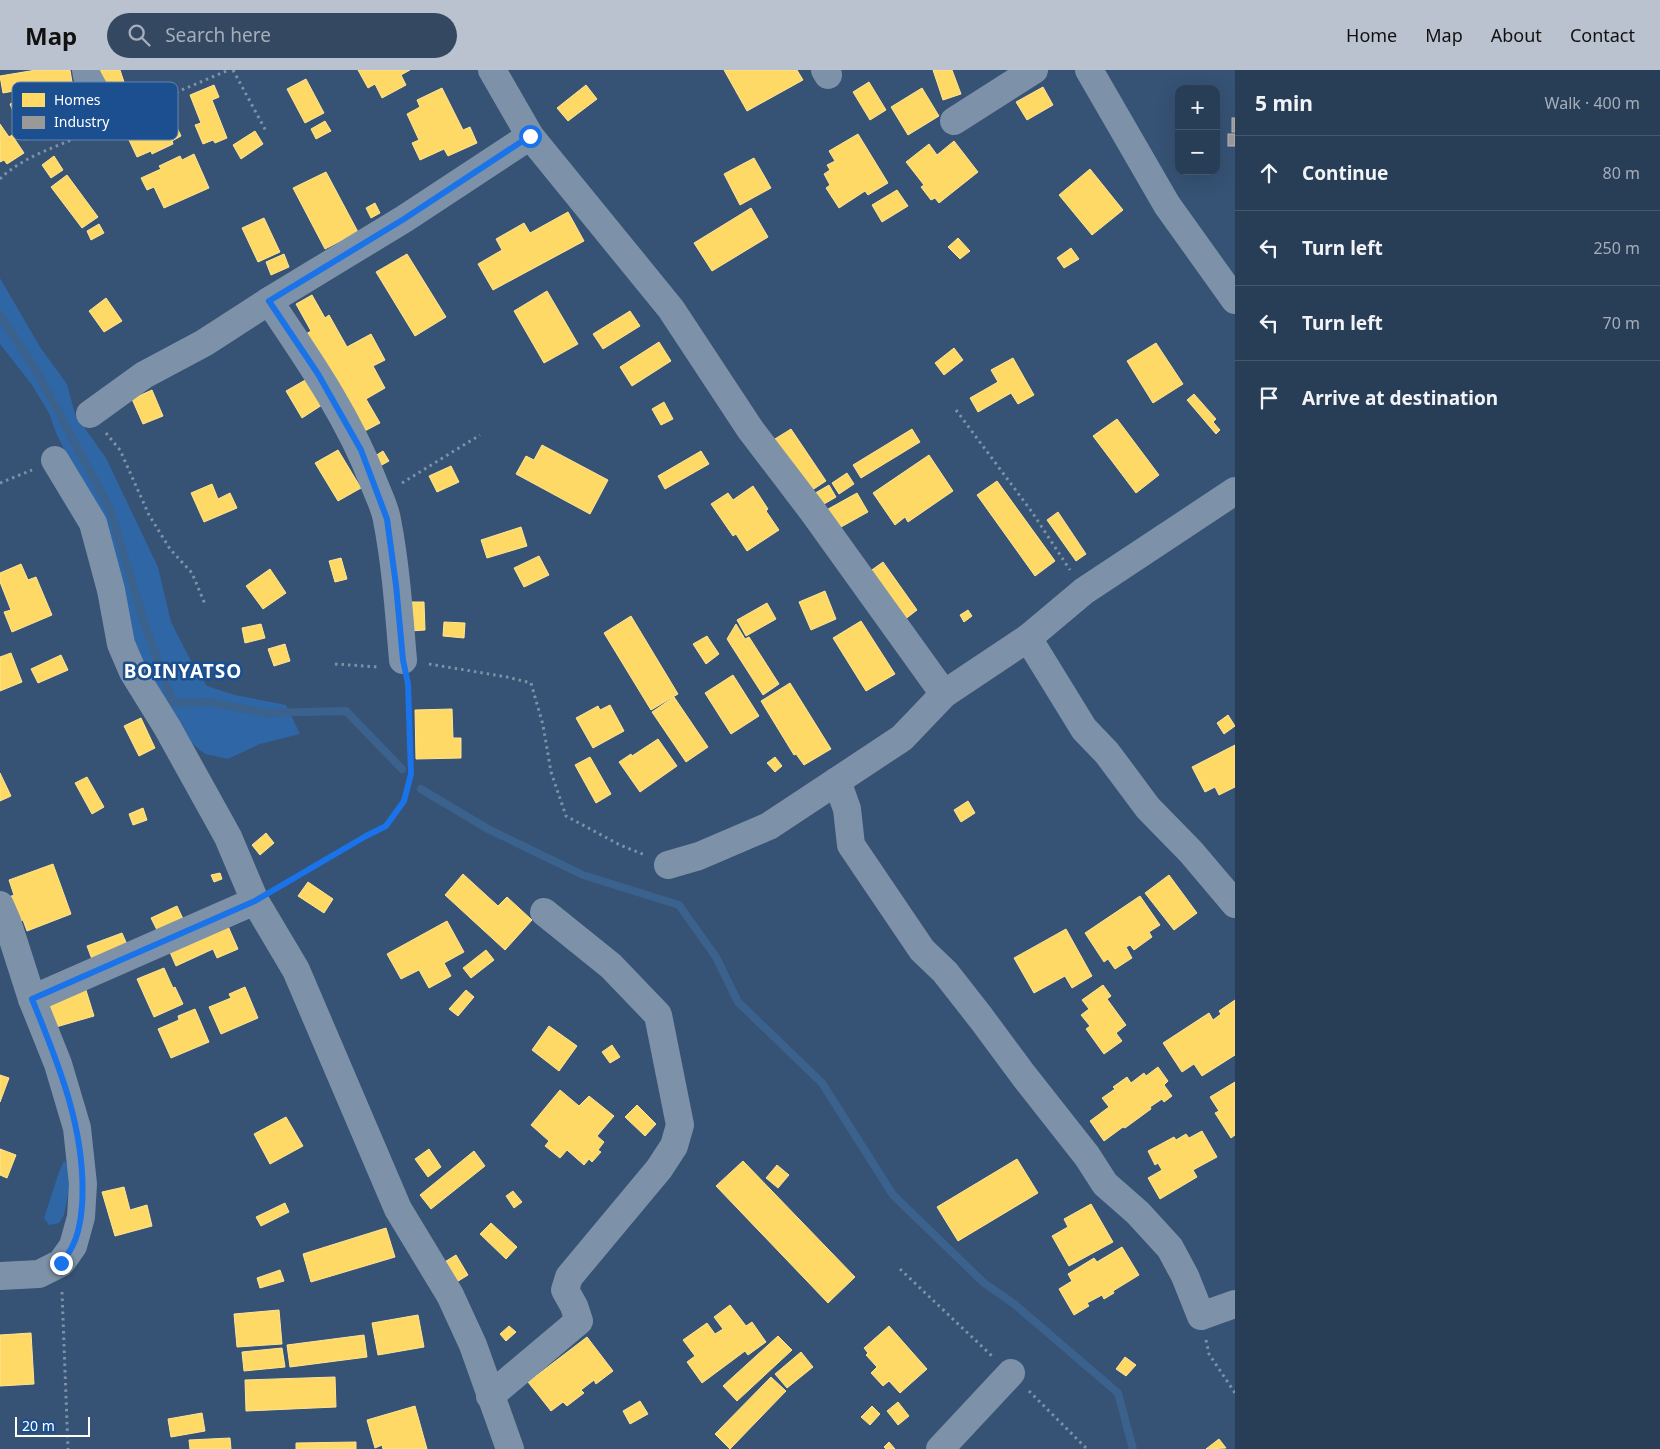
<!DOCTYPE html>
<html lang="en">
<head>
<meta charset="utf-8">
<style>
	body { margin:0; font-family:"Noto Sans",sans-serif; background:#344961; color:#f1f3f6 }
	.controls { position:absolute; right:15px; top:15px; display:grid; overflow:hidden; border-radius:10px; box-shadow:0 5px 20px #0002 }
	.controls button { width:45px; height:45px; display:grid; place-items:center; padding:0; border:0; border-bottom:1px solid #44576d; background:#283e57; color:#f1f3f6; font:25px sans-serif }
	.scale { position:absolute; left:15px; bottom:12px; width:75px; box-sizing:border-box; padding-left:5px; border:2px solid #fff; border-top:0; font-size:14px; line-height:18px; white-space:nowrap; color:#fff; -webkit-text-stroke:4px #1b4f8f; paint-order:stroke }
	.stop { position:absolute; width:15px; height:15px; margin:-11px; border:4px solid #1a73e8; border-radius:50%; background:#fff }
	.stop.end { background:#1a73e8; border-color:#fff; box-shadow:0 1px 5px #0008 }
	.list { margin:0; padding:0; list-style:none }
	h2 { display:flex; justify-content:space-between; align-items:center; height:65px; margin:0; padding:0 20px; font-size:21px }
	h2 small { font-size:16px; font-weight:400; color:#a5aeba }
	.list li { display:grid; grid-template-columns:32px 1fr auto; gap:15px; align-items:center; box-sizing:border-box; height:75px; padding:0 20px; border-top:1px solid #44576d }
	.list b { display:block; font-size:19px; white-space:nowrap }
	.list em { font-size:16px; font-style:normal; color:#a5aeba }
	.icon { flex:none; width:28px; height:28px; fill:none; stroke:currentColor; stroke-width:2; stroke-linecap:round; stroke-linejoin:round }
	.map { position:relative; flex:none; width:1235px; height:1379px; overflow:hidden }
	header { display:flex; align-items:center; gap:30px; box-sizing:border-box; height:70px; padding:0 25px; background:#b9c2ce; color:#111 }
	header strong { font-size:24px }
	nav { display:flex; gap:28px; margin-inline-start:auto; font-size:18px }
	.search { width:350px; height:45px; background:#344961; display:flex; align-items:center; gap:12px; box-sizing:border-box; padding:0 18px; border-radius:28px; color:#a5aeba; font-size:19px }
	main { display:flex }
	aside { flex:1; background:#283e57 }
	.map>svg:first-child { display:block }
</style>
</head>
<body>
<header>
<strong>Map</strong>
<div class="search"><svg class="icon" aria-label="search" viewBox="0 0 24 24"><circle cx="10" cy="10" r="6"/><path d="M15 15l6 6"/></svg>Search here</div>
<nav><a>Home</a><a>Map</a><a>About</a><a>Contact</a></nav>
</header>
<main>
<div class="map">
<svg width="1235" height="1379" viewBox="0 0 1235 1379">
	<rect width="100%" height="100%" fill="#365274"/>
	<!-- green -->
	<g fill="#2f66a5">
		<polygon points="0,208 40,277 67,314 75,344 106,388 158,497 171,552 192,593 207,616 235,625 286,635 300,664 260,674 228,689 205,684 189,671 134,581 75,401 56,363 49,343 32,315 0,274"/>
		<polygon points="64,1091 73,1099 64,1145 59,1153 49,1155 44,1148 59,1102"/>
	</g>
	<!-- homes -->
	<g fill="#ffd966" stroke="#ffe494">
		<polygon points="36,0 70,0 73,18 60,20 58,13 3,23 0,6"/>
		<polygon points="96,0 120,0 126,18 104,25"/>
		<polygon points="358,0 410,0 401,5 406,15 382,28 375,14 368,18"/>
		<polygon points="724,0 797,0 803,10 747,41"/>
		<polygon points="933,0 952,0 961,24 943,30"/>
		<polygon points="306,9 324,43 305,53 287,19"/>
		<polygon points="869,12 886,40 870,50 853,22"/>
		<polygon points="214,15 219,27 212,30 227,68 215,73 213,70 203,74 195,55 201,53 190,25"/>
		<polygon points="586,15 597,29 568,51 557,38"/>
		<polygon points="49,17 64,53 25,70 10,34"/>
		<polygon points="1043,17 1053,35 1027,50 1016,32"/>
		<polygon points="442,18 463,60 470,57 477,73 448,86 444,79 420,90 412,73 419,70 407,44 420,37 417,30"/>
		<polygon points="922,18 939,46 908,65 891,37"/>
		<polygon points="165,32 181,66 172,71 173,74 152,84 151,81 137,87 121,53"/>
		<polygon points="325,51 331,61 316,69 311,59"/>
		<polygon points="0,54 9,67 12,65 24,83 7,94 4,90 0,92"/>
		<polygon points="255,61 263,74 241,89 233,75"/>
		<polygon points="858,64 888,113 868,125 865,121 839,138 826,118 830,115 824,104 830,100 827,95 835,91 829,81"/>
		<polygon points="954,71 978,102 939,133 935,128 931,130 921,117 924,115 906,92 929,74 937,85"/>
		<polygon points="194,84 209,118 164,138 154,117 147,120 141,108 161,99 159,96 180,86 182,90"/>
		<polygon points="54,86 63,100 51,108 42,95"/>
		<polygon points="754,88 771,118 740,135 724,104"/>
		<polygon points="1090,99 1123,140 1092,165 1059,125"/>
		<polygon points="326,102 358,162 325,179 293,118"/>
		<polygon points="67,105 98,147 82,158 51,117"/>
		<polygon points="897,120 908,136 882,152 872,135"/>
		<polygon points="375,133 380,143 371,148 366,138"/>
		<polygon points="751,138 768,167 712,201 694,173"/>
		<polygon points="568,142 584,171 493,220 478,194 502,180 496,169 524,153 530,163"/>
		<polygon points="264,148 280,182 258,192 242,158"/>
		<polygon points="99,154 104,163 91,170 87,161"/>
		<polygon points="958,168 970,181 960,189 948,177"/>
		<polygon points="1071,178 1079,189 1064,198 1057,188"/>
		<polygon points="284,184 289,197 271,205 266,192"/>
		<polygon points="407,184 446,247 415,266 376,202"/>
		<polygon points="547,221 578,274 544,293 514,241"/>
		<polygon points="312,225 325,248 329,245 347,277 371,264 385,290 373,296 385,318 366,329 380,353 361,363 306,264 311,261 296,234"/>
		<polygon points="106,228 122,251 104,262 89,241"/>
		<polygon points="630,241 640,256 603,279 593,264"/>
		<polygon points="659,272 671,291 632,316 620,297"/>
		<polygon points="1156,273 1183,314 1153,333 1127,291"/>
		<polygon points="954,278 963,290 944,305 935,293"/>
		<polygon points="1013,288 1034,325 1018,334 1011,323 978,342 970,328 998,312 991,300"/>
		<polygon points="307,309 322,335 302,348 286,321"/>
		<polygon points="152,320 163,346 143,354 132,329"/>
		<polygon points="1194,324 1216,349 1213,352 1220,360 1216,364 1187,330"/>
		<polygon points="664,332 673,349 661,355 652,339"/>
		<polygon points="1117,349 1159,405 1136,423 1093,366"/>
		<polygon points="791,359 826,411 806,424 770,372"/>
		<polygon points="912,359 920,372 861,408 853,395"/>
		<polygon points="542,375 608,410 590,444 516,404 526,386 534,390"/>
		<polygon points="338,380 361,418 338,431 315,393"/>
		<polygon points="383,381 389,391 380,396 375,386"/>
		<polygon points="701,381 709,394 665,419 658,406"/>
		<polygon points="929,385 953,421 908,452 905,447 895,455 873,423"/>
		<polygon points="451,396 459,412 437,422 429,406"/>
		<polygon points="847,403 854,414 839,424 832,413"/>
		<polygon points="997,411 1055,491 1035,506 977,425"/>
		<polygon points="212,414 218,429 230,423 237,438 204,452 191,423"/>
		<polygon points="829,415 836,427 819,437 812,425"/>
		<polygon points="753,416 768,439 766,441 779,460 747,481 736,464 733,466 711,434 728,423 733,430"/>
		<polygon points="857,423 868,442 832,462 821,443"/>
		<polygon points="1058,442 1086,484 1076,491 1047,450"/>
		<polygon points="521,457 527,476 487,488 481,470"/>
		<polygon points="539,486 549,505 524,517 514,498"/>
		<polygon points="341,488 347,509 335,512 329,491"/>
		<polygon points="883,492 917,540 904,550 869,502"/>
		<polygon points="21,494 28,510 36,507 52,545 12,562 4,542 11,540 0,512 0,503"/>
		<polygon points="270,499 286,523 263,539 246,516"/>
		<polygon points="825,521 836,549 811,560 799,532"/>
		<polygon points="408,532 424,532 425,560 410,561"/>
		<polygon points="767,533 776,549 746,566 737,550"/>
		<polygon points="968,540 972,546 964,552 960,545"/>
		<polygon points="631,546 678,624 651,640 604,563"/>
		<polygon points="861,551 895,604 866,621 833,568"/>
		<polygon points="444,552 465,553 464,568 443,566"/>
		<polygon points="261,554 265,568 245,573 242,558"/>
		<polygon points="736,554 745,569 749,567 779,614 763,625 727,569"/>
		<polygon points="707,566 719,584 706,594 693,574"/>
		<polygon points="285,574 290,591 274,596 268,579"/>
		<polygon points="11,583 22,612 0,621 0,587"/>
		<polygon points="61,585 68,600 38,613 31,599"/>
		<polygon points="733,605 759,646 731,664 705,623"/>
		<polygon points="790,613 831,679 804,695 796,684 794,685 761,631"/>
		<polygon points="674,627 708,677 686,692 652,642"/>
		<polygon points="610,635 624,661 593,678 576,648 598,636 600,640"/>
		<polygon points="452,639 453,668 461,668 461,688 416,689 415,640"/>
		<polygon points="1228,645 1235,656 1224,664 1217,653"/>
		<polygon points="141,648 155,678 139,686 124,656"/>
		<polygon points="658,669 677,696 640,722 619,692 631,684 632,686"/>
		<polygon points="1235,675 1235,717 1219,725 1215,717 1205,722 1192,697"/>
		<polygon points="590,687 611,724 596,733 575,695"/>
		<polygon points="775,687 782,696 775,702 767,693"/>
		<polygon points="0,703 11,726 0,731"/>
		<polygon points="87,707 104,737 92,744 75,713"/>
		<polygon points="968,731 975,743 961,752 954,740"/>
		<polygon points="143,738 147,750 133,755 129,744"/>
		<polygon points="266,763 274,773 260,785 252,775"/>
		<polygon points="53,794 71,844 27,861 23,850 18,852 9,827 14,825 9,810"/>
		<polygon points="220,803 222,809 214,812 211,805"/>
		<polygon points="463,804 498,836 507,827 532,850 505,880 445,825"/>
		<polygon points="1169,805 1197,843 1174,860 1145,823"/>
		<polygon points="308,812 333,829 324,843 298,826"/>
		<polygon points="1140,826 1160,855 1149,862 1152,867 1134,880 1130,875 1126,877 1132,888 1115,899 1108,889 1104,892 1085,863"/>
		<polygon points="177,836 184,851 158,862 151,848"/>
		<polygon points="447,851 464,882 444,893 451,906 429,918 419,900 401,909 387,884"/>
		<polygon points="227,854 238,879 217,888 213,879 176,896 169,880"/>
		<polygon points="1066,859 1092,906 1072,918 1065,906 1034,923 1014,888"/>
		<polygon points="122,863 129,879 93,892 87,876"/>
		<polygon points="486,880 494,890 471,908 463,898"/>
		<polygon points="164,898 173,918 175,917 183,934 154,947 137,909"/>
		<polygon points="1103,915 1111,926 1107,929 1126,955 1116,963 1122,971 1104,984 1086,959 1090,956 1081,945 1089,939 1082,930"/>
		<polygon points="85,917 94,946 56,957 47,929"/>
		<polygon points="245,917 258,948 221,964 209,937 231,928 229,924"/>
		<polygon points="466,920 474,927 458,946 449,939"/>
		<polygon points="1235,930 1235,985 1202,1006 1194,994 1182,1002 1163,973 1209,943 1213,950 1221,944 1219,941"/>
		<polygon points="195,939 209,972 171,988 158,959 179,950 178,946"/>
		<polygon points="549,956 577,976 559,1001 532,980"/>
		<polygon points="612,975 620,987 610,993 602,982"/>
		<polygon points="1158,997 1168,1011 1164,1015 1172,1026 1164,1032 1162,1029 1150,1037 1151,1039 1125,1058 1123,1057 1104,1071 1090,1051 1109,1037 1102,1028 1115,1019 1113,1017 1127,1007 1131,1013 1144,1003 1146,1006"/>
		<polygon points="0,1005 9,1008 0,1032"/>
		<polygon points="1235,1012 1235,1065 1231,1068 1215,1043 1219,1041 1210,1027"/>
		<polygon points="560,1020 579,1036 589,1026 614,1046 597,1066 604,1072 598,1080 601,1082 592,1092 589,1089 584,1095 567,1080 560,1088 545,1076 549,1071 531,1055"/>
		<polygon points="637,1035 656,1054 645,1066 625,1047"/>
		<polygon points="286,1047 303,1076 270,1094 254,1064"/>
		<polygon points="1202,1061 1217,1087 1193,1100 1197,1107 1160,1129 1148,1108 1162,1100 1158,1093 1155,1095 1148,1081 1174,1067 1176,1070 1186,1064 1189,1068"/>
		<polygon points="0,1079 16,1085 7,1108 0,1105"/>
		<polygon points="429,1079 441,1097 428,1107 415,1089"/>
		<polygon points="474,1081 485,1096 431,1139 420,1125"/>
		<polygon points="1017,1089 1038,1123 958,1171 937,1137"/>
		<polygon points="743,1091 855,1207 828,1233 716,1116"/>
		<polygon points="777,1095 789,1105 778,1118 766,1108"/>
		<polygon points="124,1117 130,1140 147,1135 152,1156 115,1166 102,1122"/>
		<polygon points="513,1121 522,1132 514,1138 506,1126"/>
		<polygon points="285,1133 289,1142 261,1156 256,1147"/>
		<polygon points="1091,1134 1113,1172 1069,1196 1052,1166 1068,1157 1064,1149"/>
		<polygon points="491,1153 517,1177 506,1189 480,1164"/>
		<polygon points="386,1158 395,1187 311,1212 303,1184"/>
		<polygon points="1122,1177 1139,1205 1113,1221 1114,1223 1104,1229 1102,1225 1087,1233 1089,1236 1074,1245 1059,1219 1072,1211 1068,1204 1094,1188 1097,1192"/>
		<polygon points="456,1185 468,1205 455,1213 443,1193"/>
		<polygon points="280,1200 284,1211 260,1218 257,1208"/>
		<polygon points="730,1235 746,1256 752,1252 766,1272 748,1285 745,1281 702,1313 687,1292 695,1286 683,1270 707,1253 715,1264 723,1259 714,1247"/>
		<polygon points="279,1240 282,1274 237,1277 234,1244"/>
		<polygon points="418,1245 424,1277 378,1285 372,1253"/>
		<polygon points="509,1256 516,1262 506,1271 500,1264"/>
		<polygon points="889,1256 927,1299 900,1323 889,1311 883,1316 871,1303 877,1297 866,1285 868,1283 864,1278"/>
		<polygon points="31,1263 34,1314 0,1316 0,1265"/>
		<polygon points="364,1265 367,1287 290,1297 287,1275"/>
		<polygon points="778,1266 792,1280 737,1331 723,1316"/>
		<polygon points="587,1267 613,1301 596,1314 594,1310 581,1320 584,1323 567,1336 563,1332 551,1341 528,1312"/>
		<polygon points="282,1278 285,1297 244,1301 242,1282"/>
		<polygon points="801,1282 813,1297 787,1318 775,1304"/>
		<polygon points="1125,1287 1136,1295 1126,1306 1116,1299"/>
		<polygon points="335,1307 336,1337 246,1341 245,1310"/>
		<polygon points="771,1307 786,1321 730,1379 715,1364"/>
		<polygon points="640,1331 648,1344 630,1354 623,1341"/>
		<polygon points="898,1332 909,1346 898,1355 887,1341"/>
		<polygon points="415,1336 427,1379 383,1379 382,1375 375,1378 367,1350"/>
		<polygon points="872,1336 880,1344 870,1355 861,1347"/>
		<polygon points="202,1343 205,1361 171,1367 168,1349"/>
		<polygon points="230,1368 231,1379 190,1379 189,1370"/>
		<polygon points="1219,1369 1226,1378 1206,1379"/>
		<polygon points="356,1372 356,1379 296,1379 296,1373"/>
		<polygon points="889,1372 895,1379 886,1379 884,1377"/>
	</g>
	<!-- industry -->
	<g fill="#999" stroke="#b8b8b8">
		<rect x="1232" y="48" width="3" height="14"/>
		<rect x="1228" y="64" width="7" height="12"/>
	</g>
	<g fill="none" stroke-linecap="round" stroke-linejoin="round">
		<!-- stream -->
		<g stroke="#3b618d" stroke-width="8">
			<polyline points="0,245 37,302 110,439 144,552 173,633 209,632 265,643 346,641 402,699"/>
			<polyline points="421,719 488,759 583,805 679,835 716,887 738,932 822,1013 893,1125 984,1213 1013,1233 1118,1323 1133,1379"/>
		</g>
		<!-- path -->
		<g stroke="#7d92a8" stroke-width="3" stroke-dasharray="2.5 4" stroke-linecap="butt">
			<polyline points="233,0 266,61"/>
			<polyline points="134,40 229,0"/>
			<path d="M0 109C23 86 59 76 88 63"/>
			<polyline points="956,340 1032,442 1070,500"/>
			<polyline points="106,363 120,380 149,445 170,479 192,503 205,534"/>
			<polyline points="0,413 32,400"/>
			<polyline points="402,413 480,365"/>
			<polyline points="335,594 379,597"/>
			<polyline points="429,594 507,607 531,613 543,655 551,702 566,746 620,775 645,785"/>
			<polyline points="277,818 366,766 386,756 404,731 411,704 408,615"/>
			<polyline points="900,1199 992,1286"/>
			<polyline points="62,1222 68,1379"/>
			<polyline points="1206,1270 1209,1284 1235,1323"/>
			<polyline points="1029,1321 1087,1379"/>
		</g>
		<!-- minor -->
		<g stroke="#7d92a8" stroke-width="28">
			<polyline points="86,0 87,6 112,52"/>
			<polyline points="492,0 530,66 671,239 750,359 814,443 944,624"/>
			<polyline points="825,0 828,5"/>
			<polyline points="1089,0 1167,135 1235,230"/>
			<polyline points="954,51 1034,0"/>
			<path d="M269 231C308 289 348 346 373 411 378 424 385 437 387 450 396 496 399 544 403 590"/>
			<polyline points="90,344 144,305 204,273 269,231 404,149 530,66"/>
			<polyline points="55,390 93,453 111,520 121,574 133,602 167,657 228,767 255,831"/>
			<polyline points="1028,568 1084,659 1107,683 1148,738 1191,782 1235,834"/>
			<polyline points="837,711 847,739 851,775 922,880 945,902 981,948 1024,1006 1087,1086 1105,1114 1138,1143 1170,1178 1185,1206 1201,1246 1235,1234"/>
			<polyline points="668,795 699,786 769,756 902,668 944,624 1028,568 1084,521 1235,421"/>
			<polyline points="0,835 7,851 32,929 58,994 77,1058 83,1114 81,1147 73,1176 61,1193 39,1204 0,1206"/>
			<polyline points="32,929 255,831 296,900 398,1139 450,1225 473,1275 510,1379"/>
			<polyline points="490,1326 579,1251 574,1236 565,1220 569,1207 659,1099 674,1076 680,1055 658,945 611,896 544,842"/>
			<polyline points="940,1379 1011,1303"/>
		</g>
	</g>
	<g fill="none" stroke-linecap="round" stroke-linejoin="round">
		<!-- route -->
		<path stroke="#1a73e8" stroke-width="6" d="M61 1193C65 1188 69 1183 72 1177 78 1166 81 1149 82 1136 87 1063 59 995 32 929L255 831 366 766 386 756 404 731 411 704 408 614 403 590 396 515 387 449 361 380 318 304 269 231 404 149 530 66"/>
	</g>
	<g text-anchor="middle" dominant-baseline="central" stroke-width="5" stroke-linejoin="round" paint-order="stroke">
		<!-- district labels -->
		<g font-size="19" font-weight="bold" letter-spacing="1" fill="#fff" stroke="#1b4f8f">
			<text x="183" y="601">BOINYATSO</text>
		</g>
	</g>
	<!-- legend -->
	<rect x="12" y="12" width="166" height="58" rx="8" fill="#1b4f8f" stroke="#5f84b1" stroke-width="1"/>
	<rect x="22" y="23" width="23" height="14" fill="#ffd966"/>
	<rect x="22" y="46" width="23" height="13" fill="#999"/>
	<g font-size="14" fill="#fff">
		<text x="54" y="35">Homes</text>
		<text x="54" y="57">Industry</text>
	</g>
</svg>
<div class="controls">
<button>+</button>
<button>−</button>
</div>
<div class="scale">20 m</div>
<div class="stop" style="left:530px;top:66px"></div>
<div class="stop end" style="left:61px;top:1193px"></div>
</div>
<aside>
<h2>5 min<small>Walk · 400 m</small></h2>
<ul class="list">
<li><svg class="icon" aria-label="ahead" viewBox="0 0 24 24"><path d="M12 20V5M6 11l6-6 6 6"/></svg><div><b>Continue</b></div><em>80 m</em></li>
<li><svg class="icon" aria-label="left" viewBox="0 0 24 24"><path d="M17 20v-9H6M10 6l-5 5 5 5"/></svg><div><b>Turn left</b></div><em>250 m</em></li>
<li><svg class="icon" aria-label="left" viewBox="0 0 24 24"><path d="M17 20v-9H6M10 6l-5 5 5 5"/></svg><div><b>Turn left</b></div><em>70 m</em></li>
<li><svg class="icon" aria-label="arrive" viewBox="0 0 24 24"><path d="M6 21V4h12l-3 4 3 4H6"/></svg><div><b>Arrive at destination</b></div></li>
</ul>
</aside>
</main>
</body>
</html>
